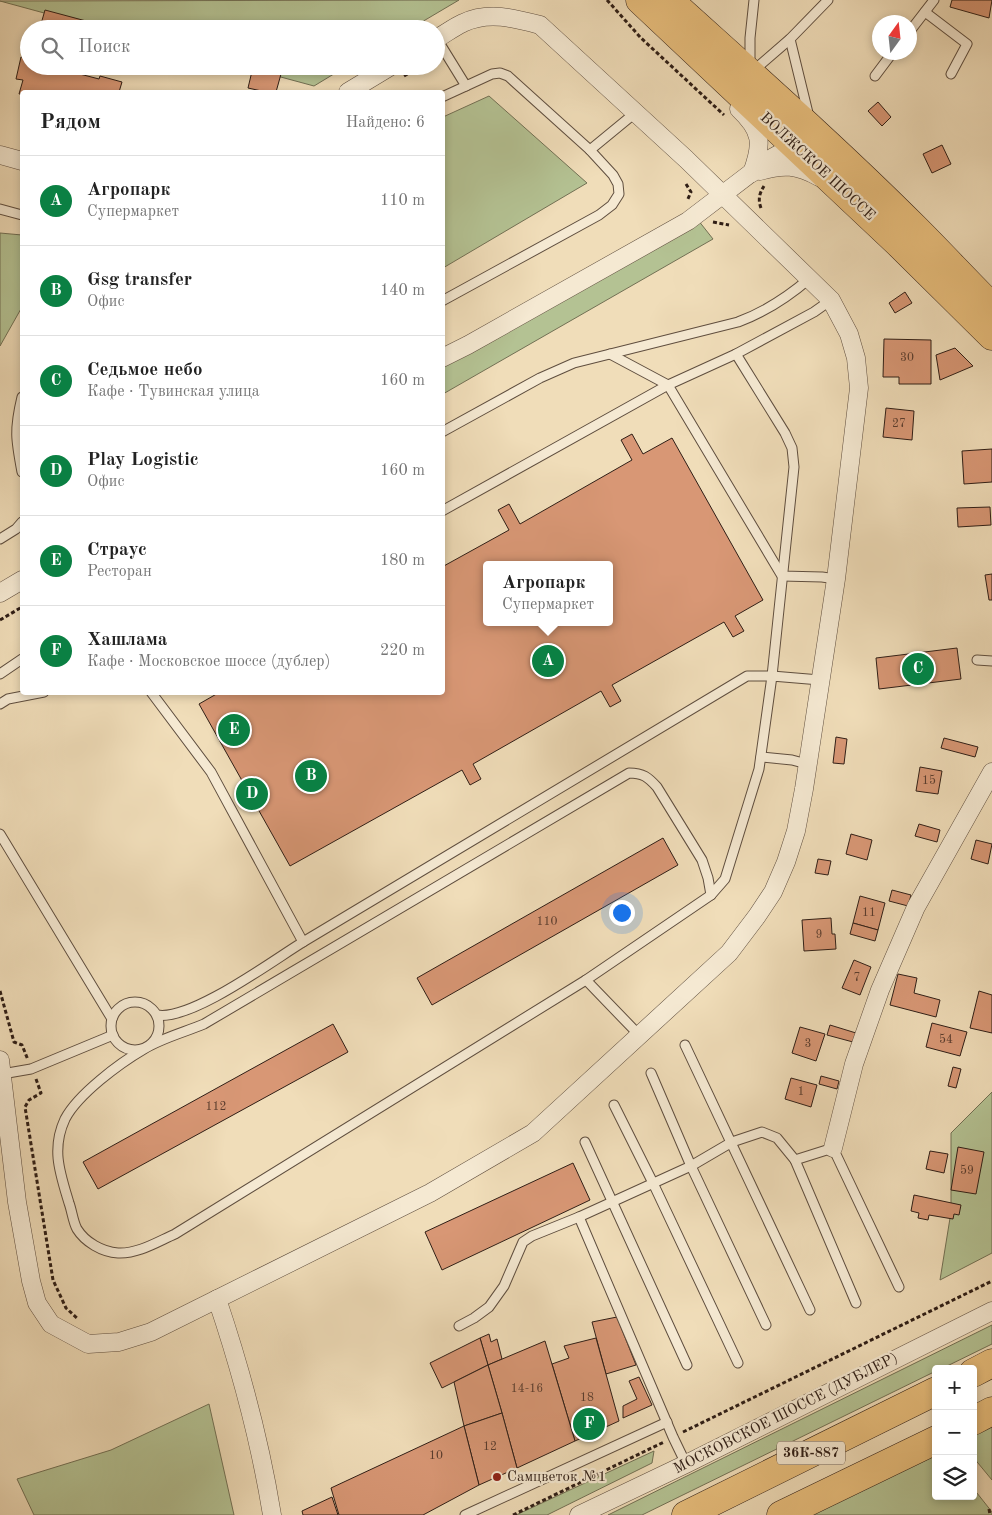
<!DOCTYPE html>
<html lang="ru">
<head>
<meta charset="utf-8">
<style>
	body { margin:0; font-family:"Old Standard TT",serif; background:#f6f6f6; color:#222 }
	.controls { position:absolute; right:15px; bottom:15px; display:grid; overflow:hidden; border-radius:5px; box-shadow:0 2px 8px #0003 }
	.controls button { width:45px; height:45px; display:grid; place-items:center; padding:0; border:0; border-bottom:1px solid #e0e0e0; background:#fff; color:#222; font:25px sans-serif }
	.compass { position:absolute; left:872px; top:15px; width:45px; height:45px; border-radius:50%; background:#fff; box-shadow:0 2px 8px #0003; rotate:15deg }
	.you { position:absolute; left:621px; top:912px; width:18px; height:18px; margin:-12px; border:4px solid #fff; border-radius:50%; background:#1a73e8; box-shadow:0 0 0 8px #1a73e833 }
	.badge { display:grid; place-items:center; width:32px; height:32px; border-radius:50%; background:#0b8043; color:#fff; font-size:16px; font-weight:700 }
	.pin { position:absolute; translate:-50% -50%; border:2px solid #fff; box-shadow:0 1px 5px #0006 }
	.popup { position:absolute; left:483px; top:561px; width:130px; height:65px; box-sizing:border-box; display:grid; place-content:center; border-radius:5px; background:#fff; filter:drop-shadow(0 1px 4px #0005); font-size:16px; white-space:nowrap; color:#767676 }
	.popup b { font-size:19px; color:#222 }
	.popup::after { content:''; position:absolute; left:50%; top:100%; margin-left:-10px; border:10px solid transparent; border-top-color:#fff }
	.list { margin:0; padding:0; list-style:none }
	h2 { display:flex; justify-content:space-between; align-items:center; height:65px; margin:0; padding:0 20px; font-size:21px }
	h2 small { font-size:16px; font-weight:400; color:#767676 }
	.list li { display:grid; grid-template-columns:32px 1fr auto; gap:15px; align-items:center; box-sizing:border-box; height:90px; padding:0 20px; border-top:1px solid #e0e0e0 }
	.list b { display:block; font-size:19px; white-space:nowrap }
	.list p { margin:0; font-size:16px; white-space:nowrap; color:#767676 }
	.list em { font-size:16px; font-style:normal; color:#767676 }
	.icon { flex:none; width:28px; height:28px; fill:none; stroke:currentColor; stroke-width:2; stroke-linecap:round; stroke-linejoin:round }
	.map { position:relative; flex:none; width:992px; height:1515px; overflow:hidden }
	.search { position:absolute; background:#fff; box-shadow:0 2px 8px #0003; left:20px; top:20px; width:425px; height:55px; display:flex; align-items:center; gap:12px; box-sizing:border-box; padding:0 18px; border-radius:28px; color:#767676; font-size:19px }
	.panel { position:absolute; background:#fff; box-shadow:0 2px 8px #0003; left:20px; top:90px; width:425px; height:605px; border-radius:5px }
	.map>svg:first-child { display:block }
</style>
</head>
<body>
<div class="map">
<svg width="992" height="1515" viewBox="0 0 992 1515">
	<rect width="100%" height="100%" fill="#f0ddb9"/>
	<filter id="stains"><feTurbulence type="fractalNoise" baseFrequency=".004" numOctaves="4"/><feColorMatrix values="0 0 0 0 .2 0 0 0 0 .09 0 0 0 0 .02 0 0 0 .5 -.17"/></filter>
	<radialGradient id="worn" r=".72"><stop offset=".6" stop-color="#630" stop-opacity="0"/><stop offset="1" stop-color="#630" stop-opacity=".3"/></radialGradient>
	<!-- green -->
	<g fill="#b4c293" stroke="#727054">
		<polygon points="459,0 410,29 103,29 0,1"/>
		<polygon points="240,66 347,66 314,86"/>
		<polygon points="489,96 587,183 443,268 443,117"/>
		<polygon points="698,220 713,239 443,394 442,365"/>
		<polygon points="0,233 22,235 22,307 0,346"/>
		<polygon points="992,1092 992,1253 940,1280 951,1212 951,1133"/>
		<polygon points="992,1325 992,1344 941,1369 936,1369 936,1371 642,1515 608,1515"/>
		<polygon points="209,1404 234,1515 34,1515 17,1479 111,1450"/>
		<polygon points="992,1411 992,1480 973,1457 973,1421"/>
		<polygon points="936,1440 936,1496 973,1496 973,1488 992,1512 992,1515 780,1515"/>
		<polygon points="654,1451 652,1463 547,1515 516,1515"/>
	</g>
	<!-- building -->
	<g fill="#d89775" stroke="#2f1e16" fill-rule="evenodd">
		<polygon points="952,0 992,0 989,18 950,7"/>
		<polygon points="45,10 116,29 57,29 41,24"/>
		<polygon points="21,57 28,59 29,57 29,66 49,66 99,79 100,76 122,82 119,92 19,94 23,80 16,79"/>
		<polygon points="253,67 281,74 276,92 266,92 248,88"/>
		<polygon points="878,102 891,117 882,126 868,111"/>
		<polygon points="942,145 951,164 932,173 923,154"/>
		<polygon points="905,292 912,303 895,313 889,303"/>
		<polygon points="884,339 931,340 931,384 899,384 899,377 883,377"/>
		<polygon points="955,348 973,366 940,380 936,355"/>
		<polygon points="886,408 914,411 912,440 883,437"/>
		<path d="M632 434 643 454 672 438 763 600 735 616 744 631 733 637 724 622 612 685 621 701 610 707 601 691 473 764 481 779 470 785 462 770 290 866 199 704 220 692H442V567L509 530 498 510 509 504 520 524 632 460 621 440ZM487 565H609V622H487Z"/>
		<polygon points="992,449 992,482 964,484 962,451"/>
		<polygon points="990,507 991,525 958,527 957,508"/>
		<polygon points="992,574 992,600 989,600 985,575"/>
		<polygon points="957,648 961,679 879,689 876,658"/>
		<polygon points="836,737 847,739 844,764 833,763"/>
		<polygon points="944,738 978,747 975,757 941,748"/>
		<polygon points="920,767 942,771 938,794 916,791"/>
		<polygon points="919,824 940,830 937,842 915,836"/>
		<polygon points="851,834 872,840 867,860 846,854"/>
		<polygon points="663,838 678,865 432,1005 417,978"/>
		<polygon points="976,840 992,844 988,864 971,859"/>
		<polygon points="818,859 831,861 828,875 815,873"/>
		<polygon points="892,890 911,895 908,906 889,901"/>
		<polygon points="860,896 885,903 878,930 853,923"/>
		<polygon points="831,918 832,934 835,934 836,949 804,951 802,920"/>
		<polygon points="853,923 878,930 875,941 850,934"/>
		<polygon points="854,960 871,967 860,995 842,988"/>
		<polygon points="898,974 917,978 914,993 940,1000 936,1017 890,1005"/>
		<polygon points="979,991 992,995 992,1033 970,1028"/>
		<polygon points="932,1023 967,1032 960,1056 926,1047"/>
		<polygon points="333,1024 348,1052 98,1189 83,1162"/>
		<polygon points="830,1025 856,1033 853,1042 827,1035"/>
		<polygon points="800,1027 825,1034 816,1061 792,1053"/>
		<polygon points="953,1067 961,1069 956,1088 948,1086"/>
		<polygon points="821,1076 839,1081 837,1089 819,1084"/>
		<polygon points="791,1078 817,1085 811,1107 785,1099"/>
		<polygon points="958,1147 984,1152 976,1194 951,1190"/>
		<polygon points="930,1151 948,1154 944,1173 926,1169"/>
		<polygon points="573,1163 590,1200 442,1270 425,1232"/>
		<polygon points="914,1195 961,1205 959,1215 954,1214 953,1219 929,1215 928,1220 918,1218 919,1213 911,1211"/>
		<polygon points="617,1317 636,1365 606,1374 592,1322"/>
		<polygon points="489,1334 491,1342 497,1339 502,1359 488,1365 480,1338"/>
		<polygon points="480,1338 488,1365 442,1388 430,1363"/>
		<polygon points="596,1338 619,1421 575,1441 552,1364 569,1358 564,1346"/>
		<polygon points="545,1341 575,1441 517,1468 502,1413 488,1365"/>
		<polygon points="488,1365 502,1413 464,1426 454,1382"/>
		<polygon points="639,1377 652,1405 623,1418 623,1406 637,1399 629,1381"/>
		<polygon points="502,1413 517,1468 479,1485 464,1426"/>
		<polygon points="464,1426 479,1485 423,1515 339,1515 331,1488"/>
		<polygon points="332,1497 338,1515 303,1515 302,1511"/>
	</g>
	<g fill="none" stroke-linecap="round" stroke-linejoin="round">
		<!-- service casing -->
		<g stroke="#5f4e3f" stroke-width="11">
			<g id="service">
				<polyline points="925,12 967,44 951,74"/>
				<polyline points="910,31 934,0"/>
				<polyline points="437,39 466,86"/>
				<polyline points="790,39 809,117"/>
				<polyline points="750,66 750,38 754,0"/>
				<polyline points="752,72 790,39 828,0"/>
				<polyline points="875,76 893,52"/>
				<polyline points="442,97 492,74 500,73 508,76 590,150 613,175 618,184 619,194 612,205 599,215 442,301"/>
				<polyline points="590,150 635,113"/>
				<polyline points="0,209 22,215"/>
				<polyline points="610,354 668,385 782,576 822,577 836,579"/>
				<path d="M22 397C14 430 16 440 22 472"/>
				<path d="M442 432 540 378 574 363 738 322C765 312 788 297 810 278"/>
				<polyline points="442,511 668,385 736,354"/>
				<polyline points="0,539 16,529 22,522"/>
				<polyline points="977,660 992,661"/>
				<polyline points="0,674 22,659"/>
				<path d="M151 692 211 772 303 942C272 961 191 1021 157 1015"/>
				<polyline points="0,704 8,699 44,692"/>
				<polyline points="761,757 792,760 807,764"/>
				<polyline points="0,834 112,1019"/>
				<polyline points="303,942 747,676 772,676 794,467 792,448 785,433 736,354 814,312 831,300"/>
				<path d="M586 980 175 1234C157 1242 138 1254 118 1253 102 1252 85 1242 77 1229 73 1222 72 1211 69 1203 60 1173 51 1149 65 1119 78 1094 120 1063 144 1049 162 1038 185 1032 204 1024L629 773C643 773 648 777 657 787L702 860 708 878 711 895"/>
				<circle cx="135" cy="1026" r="24"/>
				<polyline points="640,1036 586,980 711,895 725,879 759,769 772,676 820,680"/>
				<polyline points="685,1045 810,1310"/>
				<polyline points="651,1073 691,1166 766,1325"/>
				<polyline points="2,1074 31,1069 113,1035"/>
				<polyline points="614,1105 653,1183 738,1363"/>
				<polyline points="585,1142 687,1365"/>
				<polyline points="795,1160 856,1303"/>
				<polyline points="579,1217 673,1437 686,1464"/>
				<polyline points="459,1326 474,1318 489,1307 504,1286 523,1242 532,1236 579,1217 691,1166 732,1142 762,1132 777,1138 795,1160 833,1148 899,1287"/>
				<polyline points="465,1515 667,1422"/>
			</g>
		</g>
		<!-- minor casing -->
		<g stroke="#5f4e3f" stroke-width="19">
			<g id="minor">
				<polyline points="348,92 391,66"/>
				<path d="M739 109C762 131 763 143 752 173"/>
				<polyline points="0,155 22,161"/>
				<path d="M760 171C784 164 797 165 819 177"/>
				<polyline points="442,358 468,345 688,221 768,160 795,145 802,144"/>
				<polyline points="0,593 22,580"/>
				<path d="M0 1060 17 1202 31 1281 37 1303 51 1324 88 1344 119 1342 151 1332 430 1193 533 1133 729 953 757 916 773 892 786 862 796 831 804 789 836 579 859 388 856 358 849 334 831 300 686 159 540 25C514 18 488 11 463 23 454 27 445 34 436 39"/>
				<polyline points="833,1148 854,1064 880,990 916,907 992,772"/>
				<path d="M217 1299C241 1370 260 1441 272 1515"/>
				<polyline points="579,1515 686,1464 992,1311"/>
			</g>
		</g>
		<!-- primary casing -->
		<g stroke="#2f1e16" stroke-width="29">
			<g id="primary">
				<polyline points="640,0 898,243 992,336"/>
				<path d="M669 0C752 75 836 149 915 228 941 254 966 281 992 307"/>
				<polyline points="973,1373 992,1363"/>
				<polyline points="973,1421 992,1411"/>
				<polyline points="686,1515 936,1391"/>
				<polyline points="781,1515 936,1440"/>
			</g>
		</g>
		<!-- path -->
		<g stroke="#2f1e16" stroke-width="3" stroke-dasharray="4 2.5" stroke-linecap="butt">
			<polyline points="607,0 641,38 724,115"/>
			<polyline points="404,76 420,66"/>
			<polyline points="686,184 691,192 687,201"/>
			<path d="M761 208C758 200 759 194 764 186"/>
			<polyline points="713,222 729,225"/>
			<polyline points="0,620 22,607"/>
			<polyline points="0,991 14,1042 22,1045 28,1060"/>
			<polyline points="36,1079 41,1093 29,1100 25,1107 53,1280 66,1308 78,1319"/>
			<polyline points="683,1432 992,1281"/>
			<polyline points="989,1509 990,1515"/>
			<polyline points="513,1515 664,1442"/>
		</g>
		<!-- service -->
		<use href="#service" stroke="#f5e9d2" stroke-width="9"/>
		<!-- minor -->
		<use href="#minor" stroke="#f5e9d2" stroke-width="18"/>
		<!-- primary -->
		<use href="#primary" stroke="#e8be7c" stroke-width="28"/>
	</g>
	<!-- markers -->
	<circle fill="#8f2418" stroke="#f5e9d2" stroke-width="2" cx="497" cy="1477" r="5"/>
	<g text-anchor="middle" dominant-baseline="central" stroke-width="4.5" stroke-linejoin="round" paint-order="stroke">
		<!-- number labels -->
		<g font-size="12" fill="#593c2e">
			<text x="907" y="358">30</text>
			<text x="899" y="424">27</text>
			<text x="929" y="781">15</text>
			<text x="869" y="913">11</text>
			<text x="547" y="922">110</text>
			<text x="819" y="935">9</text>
			<text x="857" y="978">7</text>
			<text x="946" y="1040">54</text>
			<text x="808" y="1044">3</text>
			<text x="801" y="1092">1</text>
			<text x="216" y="1107">112</text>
			<text x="967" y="1171">59</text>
			<text x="527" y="1389">14-16</text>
			<text x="587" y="1398">18</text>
			<text x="490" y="1447">12</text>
			<text x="436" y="1456">10</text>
		</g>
		<!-- shield labels -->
		<rect fill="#f5e9d2" stroke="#6a5b4e" stroke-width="1" x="777" y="1441.5" width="68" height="23" rx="4"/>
		<g font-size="14" font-weight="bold" fill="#2f1e16">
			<text x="811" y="1453">36К-887</text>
		</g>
		<!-- street labels -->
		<g font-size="15" fill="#2f1e16" stroke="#f5e9d2">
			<text transform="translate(817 167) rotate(43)">ВОЛЖСКОЕ ШОССЕ</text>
			<text transform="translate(786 1414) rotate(-27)">МОСКОВСКОЕ ШОССЕ (ДУБЛЕР)</text>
		</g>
		<!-- poi labels -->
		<g font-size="15" fill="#2f1e16" stroke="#f5e9d2" text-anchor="start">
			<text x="507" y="1477">Самцветок №1</text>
		</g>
	</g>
	<rect width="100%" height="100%" filter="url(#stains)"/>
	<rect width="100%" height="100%" fill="url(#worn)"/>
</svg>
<div class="controls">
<button>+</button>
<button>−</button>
<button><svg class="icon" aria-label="layers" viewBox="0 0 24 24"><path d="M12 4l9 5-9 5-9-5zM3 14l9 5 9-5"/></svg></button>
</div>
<svg class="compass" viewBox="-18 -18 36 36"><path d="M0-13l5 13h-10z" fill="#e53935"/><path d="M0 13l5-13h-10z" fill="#767676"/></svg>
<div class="you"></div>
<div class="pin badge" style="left:548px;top:661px">A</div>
<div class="popup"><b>Агропарк</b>Супермаркет</div>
<div class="pin badge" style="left:311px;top:776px">B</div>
<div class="pin badge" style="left:918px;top:669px">C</div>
<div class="pin badge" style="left:252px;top:794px">D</div>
<div class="pin badge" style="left:234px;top:730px">E</div>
<div class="pin badge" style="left:589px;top:1424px">F</div>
<div class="search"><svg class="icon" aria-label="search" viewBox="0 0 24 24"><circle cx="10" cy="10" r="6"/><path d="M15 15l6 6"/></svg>Поиск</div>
<section class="panel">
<h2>Рядом<small>Найдено: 6</small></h2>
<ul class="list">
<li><span class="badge">A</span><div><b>Агропарк</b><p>Супермаркет</p></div><em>110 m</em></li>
<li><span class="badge">B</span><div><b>Gsg transfer</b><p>Офис</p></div><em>140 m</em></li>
<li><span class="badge">C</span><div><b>Седьмое небо</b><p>Кафе · Тувинская улица</p></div><em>160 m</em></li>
<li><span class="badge">D</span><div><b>Play Logistic</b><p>Офис</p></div><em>160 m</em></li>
<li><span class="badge">E</span><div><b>Страус</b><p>Ресторан</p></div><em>180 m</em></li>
<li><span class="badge">F</span><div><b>Хашлама</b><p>Кафе · Московское шоссе (дублер)</p></div><em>220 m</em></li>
</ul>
</section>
</div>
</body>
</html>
